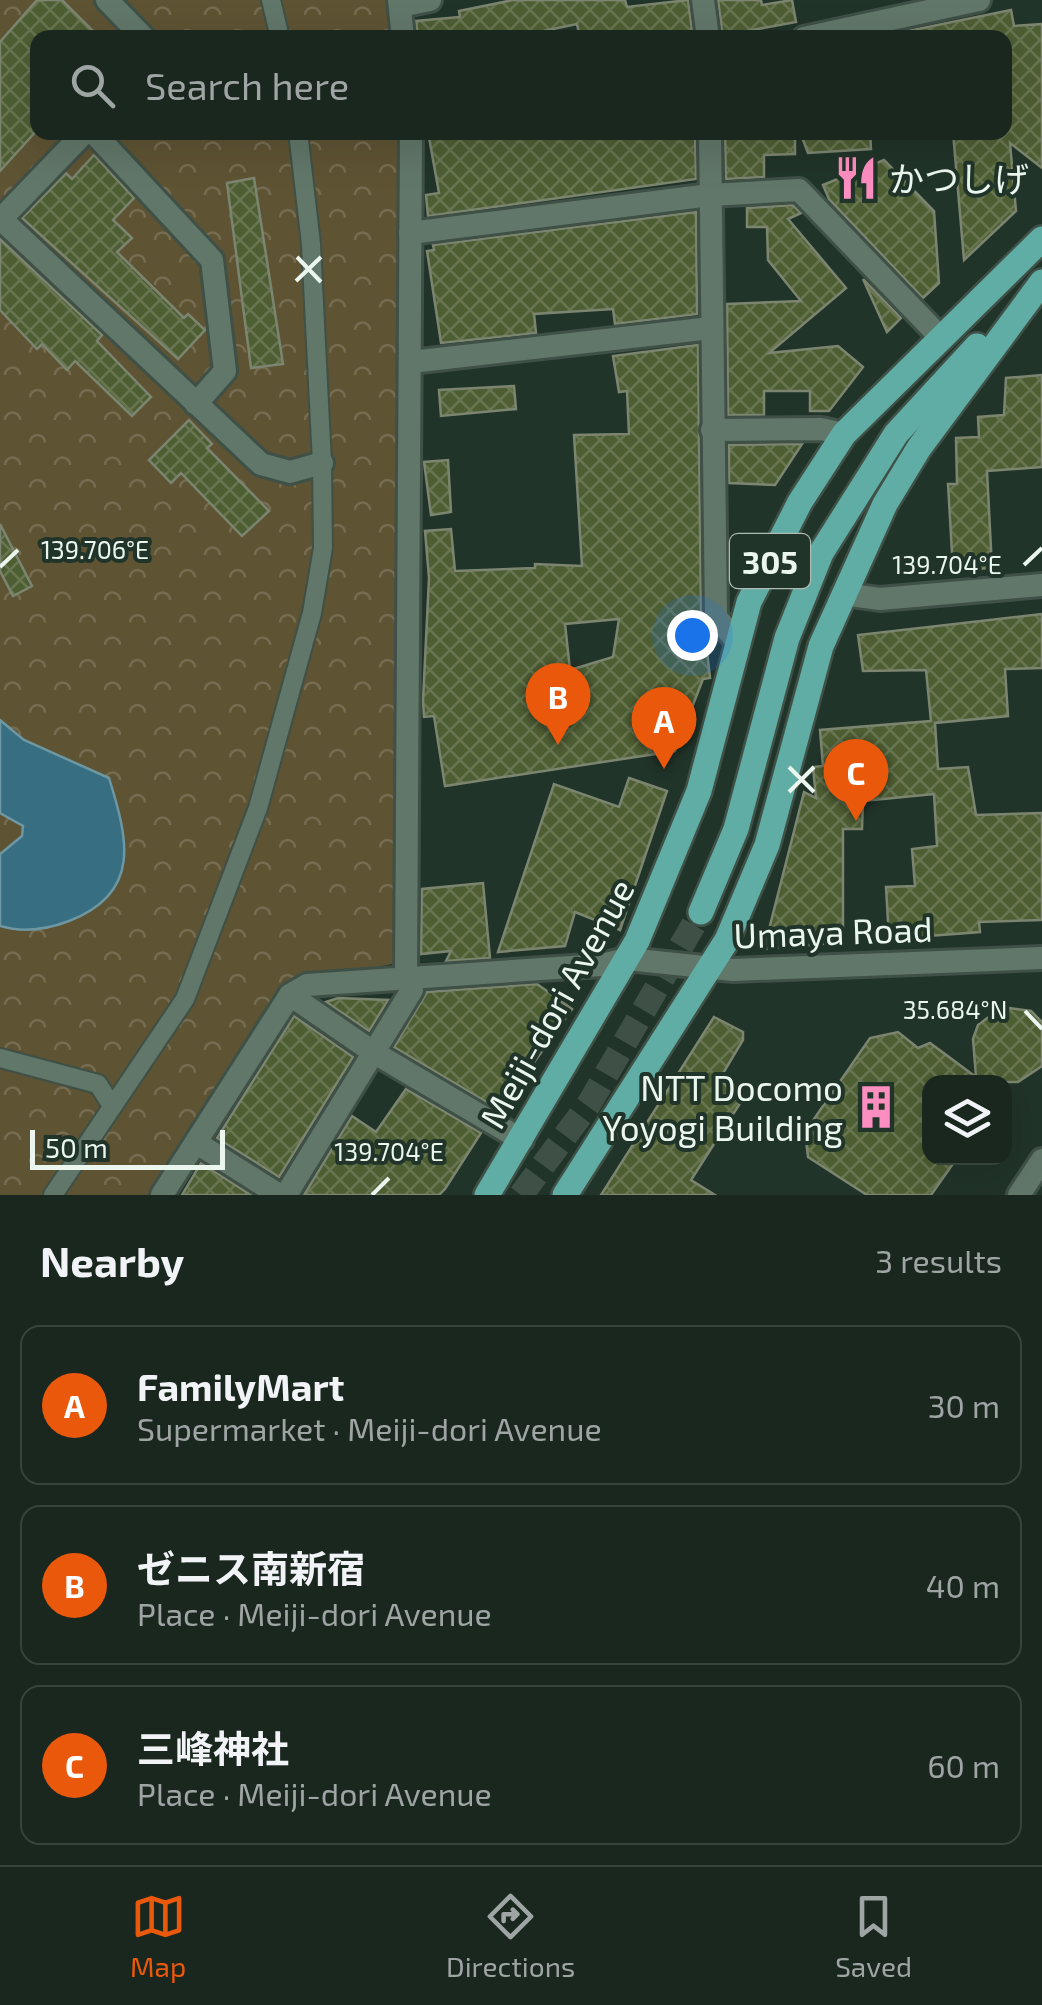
<!DOCTYPE html>
<html lang="en">
<head>
<meta charset="utf-8">
<style>
	body { margin:0; font-family:"Exo 2","Noto Sans JP",sans-serif; background:#222f28; color:#f1f3f6 }
	.controls { position:absolute; right:30px; bottom:30px; display:grid; overflow:hidden; border-radius:20px; box-shadow:0 10px 40px #0002 }
	.controls button { width:90px; height:90px; display:grid; place-items:center; padding:0; border:0; border-bottom:2px solid #37443d; background:#19271f; color:#f1f3f6; font:50px sans-serif }
	.scale { position:absolute; left:30px; bottom:25px; width:195px; box-sizing:border-box; padding-left:10px; border:5px solid #eaf6ee; border-top:0; font-size:28px; line-height:35px; white-space:nowrap; color:#eaf6ee; -webkit-text-stroke:8px #213429; paint-order:stroke }
	.you { position:absolute; left:692px; top:635px; width:35px; height:35px; margin:-25px; border:8px solid #fff; border-radius:50%; background:#1a73e8; box-shadow:0 0 0 15px #1a73e833 }
	.badge { display:grid; place-items:center; width:65px; height:65px; border-radius:50%; background:#ea580c; color:#fff; font-size:32px; font-weight:700 }
	.pin { position:absolute; translate:-50% -82px; filter:drop-shadow(0 2px 5px #0008) }
	.pin::after { content:''; position:absolute; top:52px; width:35px; height:30px; background:inherit; clip-path:polygon(0 0,100% 0,50% 100%) }
	.list { margin:0; padding:0; list-style:none }
	h2 { display:flex; justify-content:space-between; align-items:center; height:130px; margin:0; padding:0 40px; font-size:42px }
	h2 small { font-size:32px; font-weight:400; color:#9fa5a4 }
	.list li { display:grid; grid-template-columns:65px 1fr auto; gap:30px; align-items:center; box-sizing:border-box; height:160px; margin:0 20px 20px; padding:0 20px; border:2px solid #37443d; border-radius:20px }
	.list b { display:block; font-size:38px; white-space:nowrap }
	.list p { margin:0; font-size:32px; white-space:nowrap; color:#9fa5a4 }
	.list em { font-size:32px; font-style:normal; color:#9fa5a4 }
	.icon { flex:none; width:55px; height:55px; fill:none; stroke:currentColor; stroke-width:2; stroke-linecap:round; stroke-linejoin:round }
	.map { position:relative; flex:none; width:1042px; height:1195px; overflow:hidden }
	.search { position:absolute; background:#19271f; box-shadow:0 10px 40px #0002; left:30px; right:30px; top:30px; height:110px; display:flex; align-items:center; gap:25px; box-sizing:border-box; padding:0 35px; border-radius:20px; color:#9fa5a4; font-size:38px }
	.sheet { height:670px; background:#19271f }
	nav { display:flex; justify-content:space-around; align-items:center; box-sizing:border-box; height:140px; border-top:2px solid #37443d; background:#19271f; font-size:28px; color:#9fa5a4 }
	nav a { display:grid; justify-items:center; gap:5px }
	nav .on { color:#ea580c }
	.map>svg:first-child { display:block }
</style>
</head>
<body>
<div class="map">
<svg width="1042" height="1195" viewBox="0 0 1042 1195">
	<defs>
		<pattern id="park-crowns" width="20" height="18" patternUnits="userSpaceOnUse" patternTransform="scale(2.5)"><rect width="20" height="18" fill="#5e5333"/><path d="M2 6a3 3 0 1 1 6 0M12 15a3 3 0 1 1 6 0" fill="none" stroke="#756c51"/></pattern>
		<pattern id="building-cross-hatch" width="8" height="8" patternUnits="userSpaceOnUse" patternTransform="scale(2.5)"><rect width="8" height="8" fill="#4e5e33"/><path d="M0 0l8 8M0 8l8-8" fill="none" stroke="#687651"/></pattern>
	</defs>
	<rect width="100%" height="100%" fill="#213429"/>
	<!-- park -->
	<polygon fill="url(#park-crowns)" points="0,0 388,0 394,37 38,38 38,132 398,133 396,963 289,987 153,1195 0,1195"/>
	<!-- water -->
	<path fill="#376e82" stroke="#6d97a2" stroke-width="2.5" d="M0 720 24 740 109 778C128 839 142 893 69 921 48 929 23 933 0 926V854L22 836 23 826 0 813Z"/>
	<!-- building -->
	<g fill="url(#building-cross-hatch)" stroke="#7c8570" stroke-width="2.5" fill-rule="evenodd">
		<polygon points="37,0 62,0 100,38 38,38 38,129 0,171 0,42"/>
		<polygon points="513,0 625,0 627,7 688,0 693,38 580,38 577,24 510,38 418,38 416,21 460,17 459,11"/>
		<polygon points="718,0 761,0 762,5 792,0 796,22 747,31 749,38 723,38"/>
		<polygon points="1011,10 1014,26 1042,24 1042,168 1010,143 1016,211 964,260 953,132 1004,132 1004,38 903,38 903,32"/>
		<polygon points="428,132 624,132 625,137 695,132 696,179 428,216 426,195 439,193"/>
		<polygon points="725,132 795,132 795,154 764,155 764,177 726,179"/>
		<polygon points="800,132 870,132 871,149 808,153"/>
		<polygon points="94,155 134,198 113,220 132,238 117,252 184,318 188,314 205,330 178,359 22,218 66,173 72,179"/>
		<polygon points="884,160 934,211 939,283 923,298 829,199 823,185"/>
		<polygon points="254,178 283,364 251,368 227,183"/>
		<polygon points="793,205 801,213 788,219 846,288 769,353 838,346 863,367 829,411 810,411 810,391 764,391 764,415 728,415 727,304 801,301 768,260 767,227 747,227 747,208"/>
		<polygon points="696,212 697,314 615,324 613,309 534,314 536,333 441,343 427,251 434,250 433,245"/>
		<polygon points="0,239 102,335 97,341 151,397 132,416 75,361 67,370 42,344 37,349 0,310"/>
		<polygon points="863,279 901,318 887,332"/>
		<path d="M698 345 701 617 710 634 711 642H706L710 678 703 679 675 751 445 786 434 716 424 717 423 701 429 578 425 531 451 529 455 571 535 568V564L582 566 574 435 629 434 627 391 619 392 613 356ZM619 619 613 657 570 670 565 624Z"/>
		<polygon points="1042,375 1042,467 987,471 992,568 953,570 948,484 957,484 956,438 979,437 978,417 1004,415 1006,378"/>
		<polygon points="514,386 516,409 441,416 439,390"/>
		<polygon points="189,420 212,444 207,448 269,511 242,536 181,473 171,483 149,460"/>
		<polygon points="802,444 775,485 729,483 729,445"/>
		<polygon points="448,460 451,512 431,515 424,462"/>
		<polygon points="0,524 32,586 13,596 0,571"/>
		<polygon points="1042,614 1042,668 1005,669 1008,716 935,723 938,769 968,767 976,815 1042,813 1042,920 979,922 980,932 889,939 886,887 915,886 912,849 937,846 934,794 863,801 862,829 843,829 843,942 764,949 804,792 816,798 813,767 823,766 820,730 931,721 926,670 863,671 858,635"/>
		<polygon points="629,778 667,791 620,930 575,912 565,946 498,952 554,784 619,807"/>
		<polygon points="483,883 490,958 446,961 451,951 421,954 422,889"/>
		<polygon points="537,984 572,1009 500,1110 394,1047 427,992"/>
		<polygon points="338,998 388,1000 369,1031 326,1002"/>
		<polygon points="1002,1007 1031,1011 1042,1022 1042,1066 1018,1082 930,1082 930,1158 957,1158 931,1195 867,1195 808,1157 805,1132 870,1038 898,1032 918,1048 930,1043 976,1077 973,1039 978,1025"/>
		<polygon points="294,1016 353,1057 279,1177 217,1138"/>
		<polygon points="714,1017 743,1032 743,1040 719,1080 744,1097 691,1180 715,1195 601,1195"/>
		<polygon points="406,1089 481,1133 445,1189 439,1195 304,1195 352,1116 376,1132"/>
		<polygon points="201,1163 251,1195 182,1195"/>
	</g>
	<g fill="none" stroke-linecap="round" stroke-linejoin="round">
		<!-- primary-tunnel -->
		<polyline stroke="#3f5147" stroke-width="25" stroke-dasharray="25 12" stroke-linecap="butt" points="521,1195 589,1104 701,912"/>
		<!-- pedestrian casing -->
		<g stroke="#3f5047" stroke-width="22">
			<g id="pedestrian">
				<polyline points="271,0 280,38"/>
				<polyline points="0,1058 98,1084 112,1106"/>
				<polyline points="53,1195 185,999 258,808 312,613 323,548 322,463 311,244 298,132"/>
			</g>
		</g>
		<!-- minor casing -->
		<g stroke="#3f5047" stroke-width="28">
			<g id="minor">
				<polyline points="107,0 144,38"/>
				<polyline points="399,0 403,38"/>
				<polyline points="703,0 708,38"/>
				<polyline points="400,6 430,0"/>
				<polyline points="804,38 979,0"/>
				<polyline points="85,132 1,219 261,464 290,472 322,463"/>
				<polyline points="93,132 212,260 225,371 196,404"/>
				<polyline points="710,132 716,617 738,643"/>
				<polyline points="410,233 710,195 799,190 942,339"/>
				<polyline points="411,362 711,328"/>
				<polyline points="712,430 821,429 844,434"/>
				<polyline points="843,594 880,599 1042,585"/>
				<polyline points="290,995 307,985 601,965 627,959 733,970 1042,958"/>
				<polyline points="197,1143 279,1195"/>
				<polyline points="162,1195 290,995 373,1052 522,1140"/>
				<polyline points="286,1195 412,990 406,977 411,132"/>
				<polyline points="1019,1195 1042,1160"/>
			</g>
		</g>
		<!-- primary casing -->
		<g stroke="#3f5047" stroke-width="30">
			<g id="primary">
				<polyline points="701,912 736,829 787,638 821,553 896,434 977,346"/>
				<polyline points="487,1195 637,941 699,791 749,602 800,502 844,434 1042,239"/>
				<polyline points="565,1195 727,940 767,845 821,646 885,504 919,448 1042,282"/>
			</g>
		</g>
		<!-- pedestrian -->
		<use href="#pedestrian" stroke="#617769" stroke-width="18"/>
		<!-- minor -->
		<use href="#minor" stroke="#617769" stroke-width="22"/>
		<!-- primary -->
		<use href="#primary" stroke="#60ada5" stroke-width="25"/>
	</g>
	<!-- ticks -->
	<path fill="none" stroke="#eaf6ee" stroke-width="4" d="M297 257 321 282M296 281 321 257M1024 565 1042 548M0 567 18 550M789 767 814 792M789 792 814 767M1025 1011 1042 1029M372 1195 389 1178"/>
	<!-- icons -->
	<defs>
		<g id="restaurant-bare" transform="scale(3.45)"><path d="M-5-6h1v4h1v-4h1v4h1v-4h1v5L-1.5 .5V6h-2V.5L-5-1ZM5-6V6H3V1.5H1.5Q1.5-4 5-6Z" fill="#fd8ec0" stroke="#213429" stroke-width="2.5" paint-order="stroke"/></g>
		<g id="building-bare" transform="scale(3.45)"><path d="M-4-6H4V6H1V3H-1V6H-4ZM-2.5-4.3h1.7v1.8h-1.7ZM.8-4.3h1.7v1.8H.8ZM-2.5-1h1.7V.8h-1.7ZM.8-1h1.7V.8H.8Z" fill="#fd8ec0" stroke="#213429" stroke-width="2.5" paint-order="stroke"/></g>
	</defs>
	<g fill-rule="evenodd">
		<use href="#restaurant-bare" x="856" y="178"/>
		<use href="#building-bare" x="876" y="1107"/>
	</g>
	<g text-anchor="middle" dominant-baseline="central" stroke-width="8" stroke-linejoin="round" paint-order="stroke">
		<!-- shield labels -->
		<rect fill="#213429" stroke="#aebcb3" stroke-width="2.5" x="730" y="534" width="80" height="54" rx="8"/>
		<g font-size="32" font-weight="bold" fill="#eaf6ee">
			<text x="770" y="561">305</text>
		</g>
		<!-- poi labels -->
		<g font-size="35" fill="#eaf6ee" stroke="#213429" text-anchor="start">
			<text x="889" y="178">かつしげ</text>
			<text x="843" y="1087" text-anchor="end">NTT Docomo<tspan x="843" dy="40">Yoyogi Building</tspan></text>
		</g>
		<!-- street labels -->
		<g font-size="35" fill="#eaf6ee" stroke="#213429">
			<text transform="translate(833 931) rotate(-2)">Umaya Road</text>
			<text transform="translate(556 1003) rotate(-61)">Meiji-dori Avenue</text>
		</g>
	</g>
	<g font-size="25" text-anchor="middle" fill="#eaf6ee" stroke="#213429" stroke-width="8" stroke-linejoin="round" paint-order="stroke">
		<text x="95" y="559">139.706°E</text>
		<text x="947" y="574">139.704°E</text>
		<text x="955" y="1019">35.684°N</text>
		<text x="389" y="1161">139.704°E</text>
	</g>
</svg>
<div class="controls">
<button><svg class="icon" aria-label="layers" viewBox="0 0 24 24"><path d="M12 4l9 5-9 5-9-5zM3 14l9 5 9-5"/></svg></button>
</div>
<div class="scale">50 m</div>
<div class="you"></div>
<div class="pin badge" style="left:664px;top:769px">A</div>
<div class="pin badge" style="left:558px;top:745px">B</div>
<div class="pin badge" style="left:856px;top:821px">C</div>
<div class="search"><svg class="icon" aria-label="search" viewBox="0 0 24 24"><circle cx="10" cy="10" r="6"/><path d="M15 15l6 6"/></svg>Search here</div>
</div>
<section class="sheet">
<h2>Nearby<small>3 results</small></h2>
<ul class="list">
<li><span class="badge">A</span><div><b>FamilyMart</b><p>Supermarket · Meiji-dori Avenue</p></div><em>30 m</em></li>
<li><span class="badge">B</span><div><b>ゼニス南新宿</b><p>Place · Meiji-dori Avenue</p></div><em>40 m</em></li>
<li><span class="badge">C</span><div><b>三峰神社</b><p>Place · Meiji-dori Avenue</p></div><em>60 m</em></li>
</ul>
</section>
<nav>
<a class="on"><svg class="icon" aria-label="map" viewBox="0 0 24 24"><path d="M3 6l6-2 6 2 6-2v14l-6 2-6-2-6 2zM9 4v14M15 6v14"/></svg>Map</a>
<a><svg class="icon" aria-label="directions" viewBox="0 0 24 24"><path d="M12 3l9 9-9 9-9-9zM9 14v-3h6M13 9l2 2-2 2"/></svg>Directions</a>
<a><svg class="icon" aria-label="saved" viewBox="0 0 24 24"><path d="M7 4h10v16l-5-4-5 4z"/></svg>Saved</a>
</nav>
</body>
</html>
